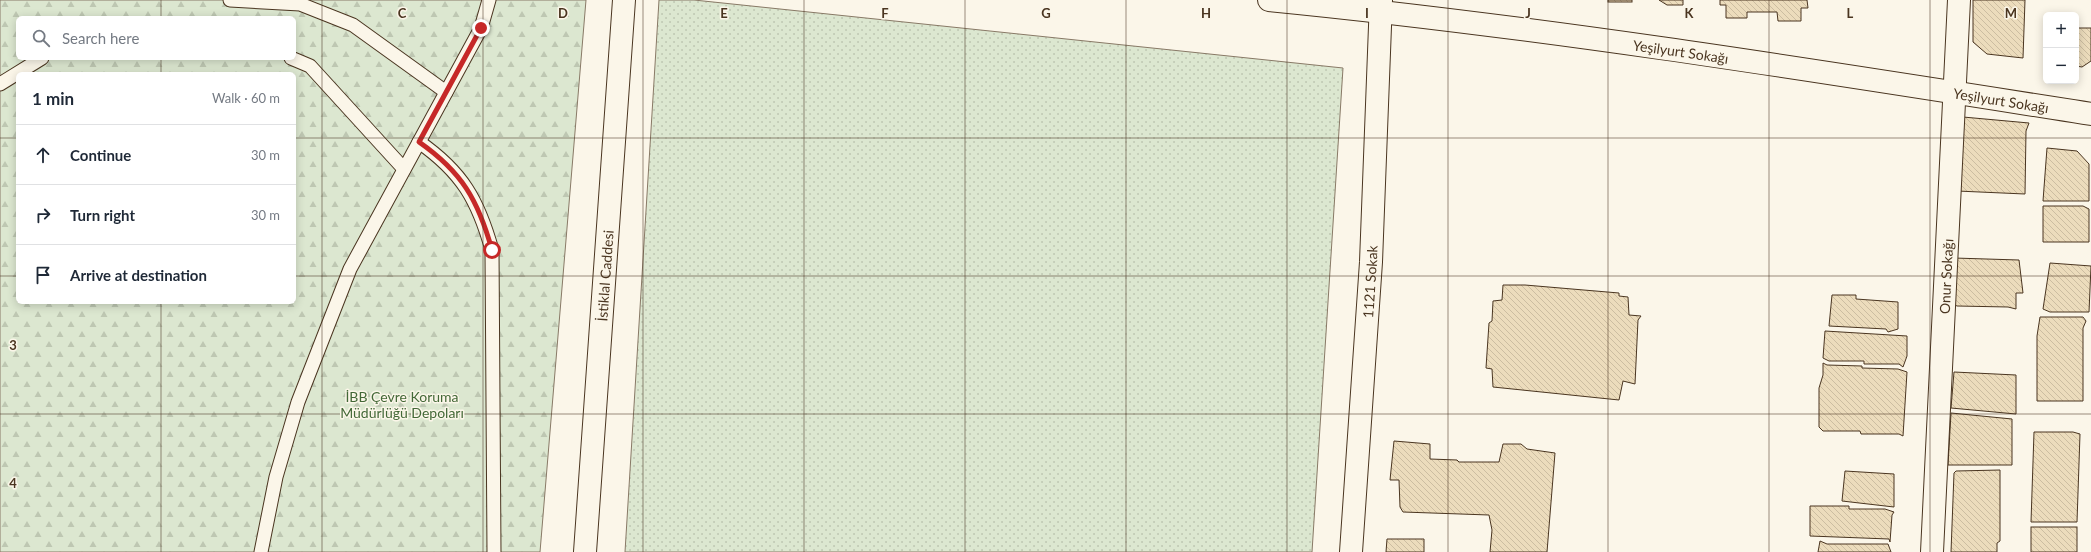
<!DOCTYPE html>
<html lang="en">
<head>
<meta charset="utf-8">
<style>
	body { margin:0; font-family:Lato,sans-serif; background:#f2f2f3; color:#1f2937 }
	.controls { position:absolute; right:12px; top:12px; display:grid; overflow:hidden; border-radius:6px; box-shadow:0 2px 10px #0003 }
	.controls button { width:36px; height:36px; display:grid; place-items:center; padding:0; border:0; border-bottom:1px solid #e0e1e3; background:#fff; color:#1f2937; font:20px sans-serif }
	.stop { position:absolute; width:12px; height:12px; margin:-9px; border:3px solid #c62828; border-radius:50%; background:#fff }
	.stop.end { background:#c62828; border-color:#fff; box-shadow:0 1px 4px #0008 }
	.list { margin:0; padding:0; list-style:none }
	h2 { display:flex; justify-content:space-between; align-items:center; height:52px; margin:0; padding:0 16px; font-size:17px }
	h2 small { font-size:13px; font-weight:400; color:#747a83 }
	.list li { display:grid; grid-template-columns:26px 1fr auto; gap:12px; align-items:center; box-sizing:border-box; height:60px; padding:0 16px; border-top:1px solid #e0e1e3 }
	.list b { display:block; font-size:15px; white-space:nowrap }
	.list em { font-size:13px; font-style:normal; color:#747a83 }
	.icon { flex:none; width:22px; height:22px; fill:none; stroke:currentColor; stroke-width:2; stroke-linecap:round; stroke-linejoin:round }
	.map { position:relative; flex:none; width:2091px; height:552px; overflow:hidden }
	.search { position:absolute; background:#fff; box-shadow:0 2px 10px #0003; left:16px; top:16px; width:280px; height:44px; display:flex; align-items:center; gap:10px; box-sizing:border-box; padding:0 14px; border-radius:6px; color:#747a83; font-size:15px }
	.panel { position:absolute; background:#fff; box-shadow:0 2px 10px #0003; left:16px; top:72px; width:280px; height:232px; border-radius:6px }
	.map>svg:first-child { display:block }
</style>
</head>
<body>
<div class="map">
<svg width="2091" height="552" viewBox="0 0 2091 552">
	<defs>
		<pattern id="grass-dots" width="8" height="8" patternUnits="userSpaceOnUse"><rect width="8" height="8" fill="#dce7d0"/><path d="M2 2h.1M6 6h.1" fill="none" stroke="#bec7b2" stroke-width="1.8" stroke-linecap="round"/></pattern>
		<pattern id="forest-firs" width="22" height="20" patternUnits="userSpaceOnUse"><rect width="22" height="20" fill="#dce7d0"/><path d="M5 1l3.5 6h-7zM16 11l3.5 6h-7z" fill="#bec7b2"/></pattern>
		<pattern id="building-back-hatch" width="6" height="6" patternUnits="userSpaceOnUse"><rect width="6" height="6" fill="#ecdcbc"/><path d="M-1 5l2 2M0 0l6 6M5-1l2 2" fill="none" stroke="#ccbda1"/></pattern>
	</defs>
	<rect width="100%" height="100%" fill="#fbf6e9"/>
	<!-- grass -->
	<polygon fill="url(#grass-dots)" stroke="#887966" points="659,0 694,0 1343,68 1312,552 625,552"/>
	<!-- forest -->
	<path fill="url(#forest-firs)" stroke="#887966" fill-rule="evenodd" d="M0 0H586L540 552H0ZM18 18H294V58H18ZM18 74H294V302H18Z"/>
	<!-- building -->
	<g fill="url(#building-back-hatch)" stroke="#4a3520">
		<rect x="1608" y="0" width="24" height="2"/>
		<polygon points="1659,0 1683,0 1683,5 1667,5"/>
		<polygon points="1720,0 1807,0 1808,8 1801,8 1801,21 1778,21 1777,12 1747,12 1747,18 1726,18 1726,5 1720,5"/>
		<polygon points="1973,0 2025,0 2023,58 1987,54 1973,42"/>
		<polygon points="2076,28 2091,28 2091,61 2082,67 2076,66"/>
		<polygon points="1963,117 2029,123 2026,131 2025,194 1957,191"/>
		<polygon points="2047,148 2077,151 2089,164 2089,201 2043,201"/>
		<polygon points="2043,206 2083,206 2089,209 2089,242 2043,242"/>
		<polygon points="1954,258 2019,260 2023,293 2016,293 2016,309 2008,307 1957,306 1951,303"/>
		<polygon points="2050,263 2091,266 2089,312 2050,312 2043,309"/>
		<polygon points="1503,285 1525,285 1619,293 1619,296 1628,297 1629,315 1641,316 1638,320 1635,384 1623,381 1619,400 1493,387 1492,369 1486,368 1489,323 1492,321 1493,301 1502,300"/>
		<polygon points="1832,295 1856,295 1856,299 1898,302 1898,329 1888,332 1886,329 1829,326"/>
		<polygon points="2040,317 2083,317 2086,321 2083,328 2083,401 2037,401 2037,336"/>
		<polygon points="1825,331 1907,336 1907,356 1903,367 1899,364 1864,364 1864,361 1829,361 1823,358"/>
		<polygon points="1823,363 1827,365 1862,366 1862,368 1898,369 1907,372 1903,436 1899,434 1861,434 1860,431 1823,431 1819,427 1819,388 1823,375"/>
		<polygon points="1954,372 2016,375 2016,414 1951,408"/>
		<polygon points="1951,413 2012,419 2012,465 1948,465"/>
		<polygon points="2034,432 2073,432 2080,434 2077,522 2031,522"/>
		<polygon points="1394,441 1430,444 1430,459 1457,460 1459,462 1499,462 1503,444 1521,444 1527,449 1555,453 1547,552 1490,552 1492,530 1489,515 1403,512 1400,507 1399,480 1390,480"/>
		<polygon points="2000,470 2000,541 1997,543 1997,552 1951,552 1954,473 1956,471"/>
		<polygon points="1845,471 1894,474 1894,507 1842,501"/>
		<polygon points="1810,506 1849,506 1849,509 1885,509 1894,512 1892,515 1890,542 1889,539 1810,536"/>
		<rect x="2031" y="527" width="46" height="25"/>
		<polygon points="1387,539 1424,539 1424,552 1386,552"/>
		<polygon points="1820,541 1827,544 1888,544 1891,552 1818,552"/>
	</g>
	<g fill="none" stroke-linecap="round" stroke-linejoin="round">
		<!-- service casing -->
		<g stroke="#4a3520" stroke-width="15">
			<g id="service">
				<polyline points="230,0 300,4 353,25 446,92"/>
				<polyline points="291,58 310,66 404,169"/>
				<polyline points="0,84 42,58"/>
				<path d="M419 142C462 172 478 200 492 250L494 552"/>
				<polyline points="261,552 276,477 298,402 350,269 481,28 489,0"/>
			</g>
		</g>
		<!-- minor casing -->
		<g stroke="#4a3520" stroke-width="24">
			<g id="minor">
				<path id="s1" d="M1351 552 1371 262 1381 0"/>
				<path id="s2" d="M1932 552 1959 0"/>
			</g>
		</g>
		<!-- secondary casing -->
		<g stroke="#4a3520" stroke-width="24">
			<g id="secondary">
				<path id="s3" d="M1269 0C1544 27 1818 71 2091 114"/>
				<path id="s4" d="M585 552 624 0"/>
			</g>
		</g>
		<!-- service -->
		<use href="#service" stroke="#fbf6e9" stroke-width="13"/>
		<!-- minor -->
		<use href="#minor" stroke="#fbf6e9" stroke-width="22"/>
		<!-- secondary -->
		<use href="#secondary" stroke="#fbf6e9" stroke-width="22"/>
	</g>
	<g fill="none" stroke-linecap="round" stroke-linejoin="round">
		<!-- route -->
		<path stroke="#c62828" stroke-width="5" d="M481 28 419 142C462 172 478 200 492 250"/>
	</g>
	<!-- grid -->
	<path fill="none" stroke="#4a3520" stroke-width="1" stroke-opacity="0.55" d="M161 0V18M322 0V552M483 0V552M643 0V552M804 0V552M965 0V552M1126 0V552M1287 0V552M1448 0V552M1608 0V552M1769 0V552M1930 0V552M161 58V74M0 138H18M294 138H2091M0 276H18M294 276H2091M161 302V552M0 414H2091"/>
	<g text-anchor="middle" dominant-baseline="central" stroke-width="3" stroke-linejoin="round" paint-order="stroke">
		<!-- street labels -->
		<g font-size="14" fill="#4a3520" stroke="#fbf6e9">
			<text stroke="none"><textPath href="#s3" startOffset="415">Yeşilyurt Sokağı</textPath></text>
			<text stroke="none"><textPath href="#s3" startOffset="739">Yeşilyurt Sokağı</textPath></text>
			<text stroke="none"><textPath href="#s4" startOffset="277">İstiklal Caddesi</textPath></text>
			<text stroke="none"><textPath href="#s2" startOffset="276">Onur Sokağı</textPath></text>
			<text stroke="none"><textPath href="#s1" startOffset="271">1121 Sokak</textPath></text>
		</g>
		<!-- park labels -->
		<g font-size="14" fill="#436837" stroke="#fbf6e9">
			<text x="402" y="396">İBB Çevre Koruma<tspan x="402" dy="16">Müdürlüğü Depoları</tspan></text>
		</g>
	</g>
	<g font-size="13" text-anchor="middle" font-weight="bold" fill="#4a3520" stroke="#fbf6e9" stroke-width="3" stroke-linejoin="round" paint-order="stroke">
		<text x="402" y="18">C</text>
		<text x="563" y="18">D</text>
		<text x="724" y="18">E</text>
		<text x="885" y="18">F</text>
		<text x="1046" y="18">G</text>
		<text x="1206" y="18">H</text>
		<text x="1367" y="18">I</text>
		<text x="1528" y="18">J</text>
		<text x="1689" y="18">K</text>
		<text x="1850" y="18">L</text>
		<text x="2011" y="18">M</text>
		<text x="13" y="350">3</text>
		<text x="13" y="488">4</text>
	</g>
</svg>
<div class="controls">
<button>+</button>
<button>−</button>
</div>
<div class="stop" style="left:492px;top:250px"></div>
<div class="stop end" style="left:481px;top:28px"></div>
<div class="search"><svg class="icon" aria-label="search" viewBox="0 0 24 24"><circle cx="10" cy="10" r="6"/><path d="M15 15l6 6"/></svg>Search here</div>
<section class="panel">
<h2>1 min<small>Walk · 60 m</small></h2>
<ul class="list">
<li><svg class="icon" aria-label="ahead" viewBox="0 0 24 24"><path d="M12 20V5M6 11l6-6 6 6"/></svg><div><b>Continue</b></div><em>30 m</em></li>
<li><svg class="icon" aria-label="right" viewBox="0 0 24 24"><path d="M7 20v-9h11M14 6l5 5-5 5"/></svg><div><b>Turn right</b></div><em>30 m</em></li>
<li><svg class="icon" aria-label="arrive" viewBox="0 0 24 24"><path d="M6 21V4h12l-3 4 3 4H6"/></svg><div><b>Arrive at destination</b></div></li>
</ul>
</section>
</div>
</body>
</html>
